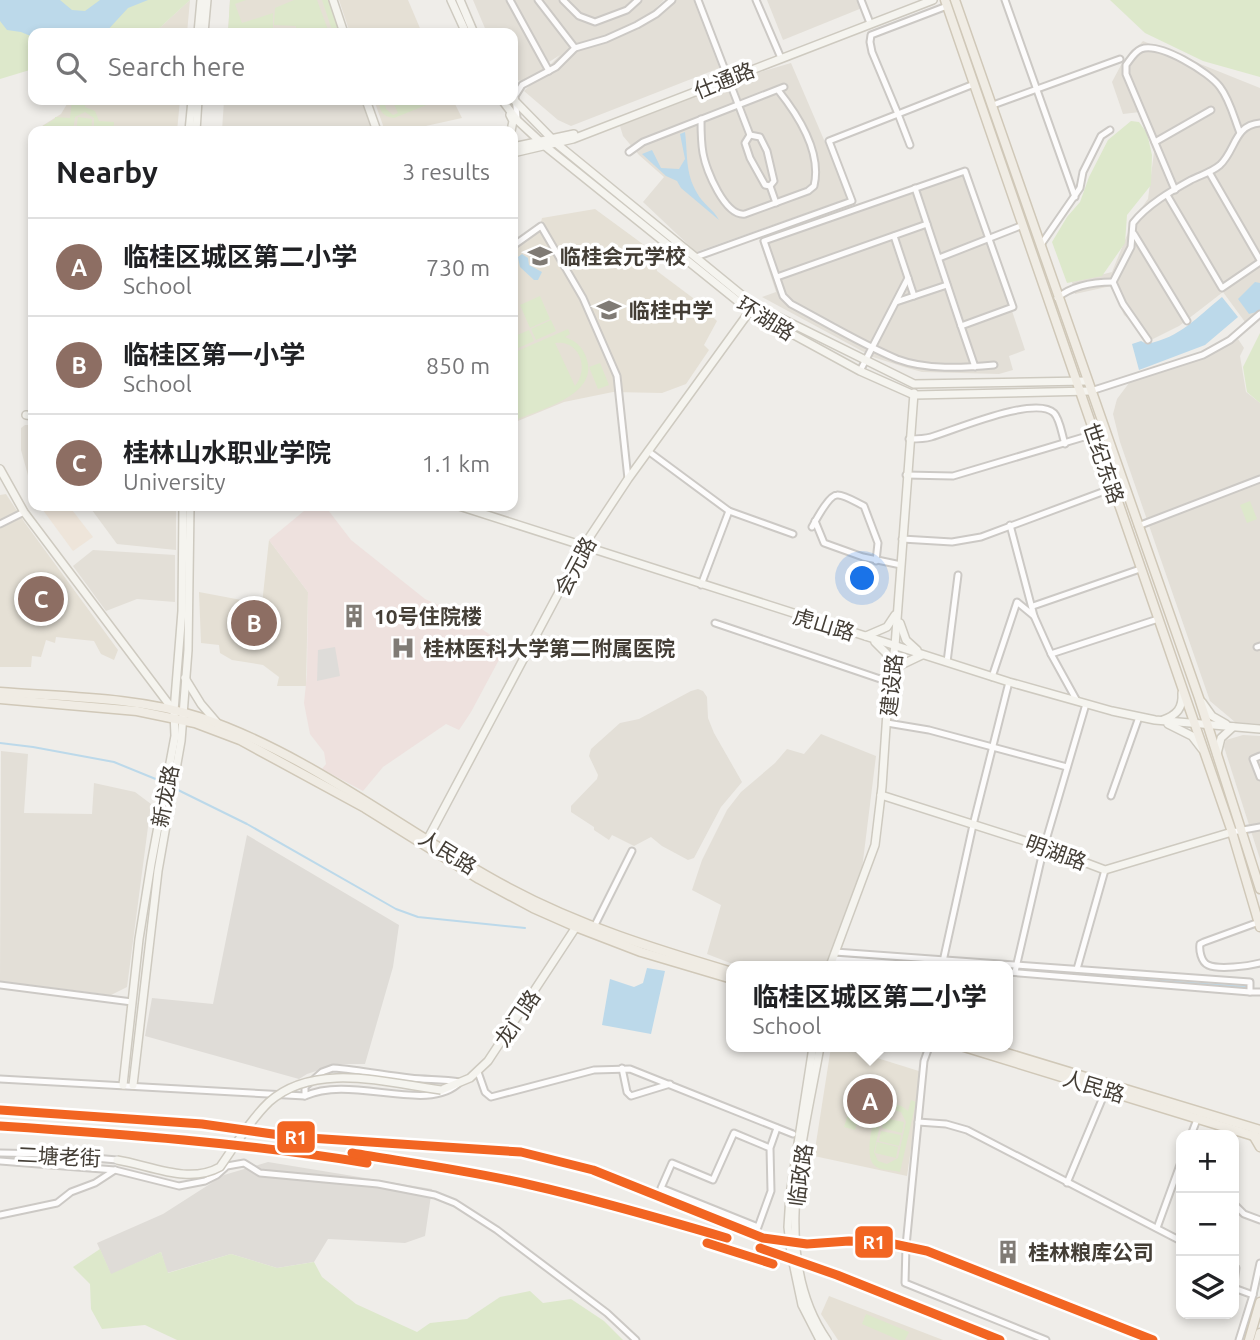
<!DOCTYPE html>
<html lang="en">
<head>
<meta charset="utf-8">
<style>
	body { margin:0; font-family:Ubuntu,"Noto Sans SC",sans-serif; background:#f2f2f2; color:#202124 }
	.controls { position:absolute; right:21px; bottom:21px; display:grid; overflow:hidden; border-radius:14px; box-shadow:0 4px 10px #0003 }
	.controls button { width:63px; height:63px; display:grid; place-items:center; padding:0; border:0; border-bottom:2px solid #e0e0e0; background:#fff; color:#202124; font:35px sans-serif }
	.you { position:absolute; left:863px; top:579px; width:24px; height:24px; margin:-18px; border:5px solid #fff; border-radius:50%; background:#1a73e8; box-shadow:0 0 0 10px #1a73e833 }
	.badge { display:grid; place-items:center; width:46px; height:46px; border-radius:50%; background:#111827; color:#fff; font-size:23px; font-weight:700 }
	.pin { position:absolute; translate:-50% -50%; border:4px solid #fff; box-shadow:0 2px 7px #0006 }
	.popup { position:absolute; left:726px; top:961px; width:287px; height:91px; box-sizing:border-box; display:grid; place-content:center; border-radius:14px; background:#fff; filter:drop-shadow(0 2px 5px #0005); font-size:23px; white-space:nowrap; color:#757577 }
	.popup b { font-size:26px; color:#202124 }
	.popup::after { content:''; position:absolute; left:50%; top:100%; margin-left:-14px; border:14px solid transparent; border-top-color:#fff }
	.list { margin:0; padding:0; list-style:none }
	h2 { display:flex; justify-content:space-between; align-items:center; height:91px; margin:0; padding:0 28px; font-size:30px }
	h2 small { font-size:23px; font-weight:400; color:#757577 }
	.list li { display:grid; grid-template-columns:46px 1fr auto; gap:21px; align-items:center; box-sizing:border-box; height:98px; padding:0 28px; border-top:2px solid #e0e0e0 }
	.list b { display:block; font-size:26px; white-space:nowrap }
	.list p { margin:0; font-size:23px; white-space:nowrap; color:#757577 }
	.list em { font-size:23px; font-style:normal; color:#757577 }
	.icon { flex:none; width:38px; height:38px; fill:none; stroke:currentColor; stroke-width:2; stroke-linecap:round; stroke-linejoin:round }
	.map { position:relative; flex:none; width:1260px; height:1340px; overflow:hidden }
	.search { position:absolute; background:#fff; box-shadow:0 4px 10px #0003; left:28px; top:28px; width:490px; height:77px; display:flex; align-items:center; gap:18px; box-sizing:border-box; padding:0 24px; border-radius:14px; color:#757577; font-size:26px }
	.panel { position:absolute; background:#fff; box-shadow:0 4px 10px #0003; left:28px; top:126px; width:490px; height:385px; border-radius:14px }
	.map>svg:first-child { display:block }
</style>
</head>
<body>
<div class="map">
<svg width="1260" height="1340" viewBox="0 0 1260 1340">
	<rect width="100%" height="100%" fill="#efede9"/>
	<!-- residential -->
	<g fill="#e3dfd7">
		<polygon points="473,0 509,0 545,69 524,81 513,80 513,33 487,33"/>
		<polygon points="513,0 664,0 654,10 666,0 695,0 722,67 571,126 558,120 524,91 560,55 549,62"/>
		<polygon points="767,0 859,0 862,8 783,40"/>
		<polygon points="1143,41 1260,88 1260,319 1248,326 1223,292 1179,326 1151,340 1147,340 1134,323 1124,315 1111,286 1075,294 1072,282 1112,272 1134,218 1148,199 1154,152 1140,112 1123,114 1112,82 1121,65"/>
		<polygon points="791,63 849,198 696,252 643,202 664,177 639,155 623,136 620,126 753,74"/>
		<polygon points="224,100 362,100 373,131 222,131"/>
		<polygon points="965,169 1025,350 1009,356 1013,370 999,374 922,372 904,367 873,357 762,297 776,292 759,240"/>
		<polygon points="1238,339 1244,348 1240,356 1246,392 1260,403 1260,724 1235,722 1210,701 1120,442 1113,414 1117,399 1132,379"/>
		<polygon points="25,425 33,425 33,479 29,479 21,450 21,428"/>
		<polygon points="89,506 176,506 176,550 117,544"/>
		<polygon points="93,550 175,555 175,602 137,599 106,611 73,566"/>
		<polygon points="698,689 703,691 707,697 708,718 714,733 742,782 721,807 694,858 688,860 662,846 651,837 634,846 612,835 609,840 594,830 594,827 571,812 571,806 597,779 598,775 589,756 591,749 620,723 639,719 691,691"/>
		<polygon points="821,734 876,756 862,869 827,966 738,966 707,954 721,905 692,890 702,860 727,810 741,792 775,763 787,749 804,754"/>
		<polygon points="1243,735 1260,736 1260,859 1224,747 1226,740"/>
		<polygon points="1,751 28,754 24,813 92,814 94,783 135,792 151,804 127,987 111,995 0,981"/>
	</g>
	<!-- commercial -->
	<polygon fill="#eee5da" points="40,506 69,506 93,537 73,551"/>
	<!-- industrial -->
	<g fill="#dfdcd7">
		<polygon points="247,835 399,925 393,967 365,1064 338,1064 307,1074 299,1079 145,1036 152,998 213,1004"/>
		<polygon points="268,1162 432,1189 425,1236 405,1243 328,1239 314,1262 277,1268 231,1254 167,1273 161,1252 111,1275 97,1243 163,1214 224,1175"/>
	</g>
	<!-- education -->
	<g fill="#e5e0d5">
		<polygon points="190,0 187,33 154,33"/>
		<polygon points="230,0 329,0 340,33 228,33"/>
		<polygon points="339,0 408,0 422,33 350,33"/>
		<polygon points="66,100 180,100 177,131 45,131 42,126 61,114 67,104"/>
		<polygon points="374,100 453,100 462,118 403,131 385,131"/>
		<polygon points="595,209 655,253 657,271 693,298 717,321 704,345 709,350 686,384 662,393 613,392 564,402 513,423 513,243 541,222 542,218"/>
		<polygon points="6,494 25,523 118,650 114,660 101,654 94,641 56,637 55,643 46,640 41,657 32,656 31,667 0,667 0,495"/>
		<polygon points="269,540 308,592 306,686 277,686 279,677 263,665 232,660 220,653 219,645 201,643 199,592 262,604"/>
		<polygon points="831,1047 842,1047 922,1072 907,1176 814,1156"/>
		<polygon points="829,1296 943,1340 838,1340 821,1314"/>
	</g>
	<!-- medical -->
	<polygon fill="#eee1de" points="310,506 325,506 351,540 425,599 463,616 502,643 496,653 501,656 471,712 459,730 446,724 383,767 363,791 322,769 326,764 324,752 310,734 304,703 307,674 308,592 269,540"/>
	<!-- green -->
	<g fill="#dde8cb" fill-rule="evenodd">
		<polygon points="0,0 190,0 154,33 33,33 33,69 0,79"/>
		<polygon points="230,0 246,0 235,4 242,23 273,13 273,31 314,33 228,33"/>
		<polygon points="294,0 317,0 328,30 296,29 296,26 274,25 275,8"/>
		<polygon points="322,0 328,0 340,33 333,33"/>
		<polygon points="1110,0 1260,0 1260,77 1203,61 1145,33"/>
		<polygon points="72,100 86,100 85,107 95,111 99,121 114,122 113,131 94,131 94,118 85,112 75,117 73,131 46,131 43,126 55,119 55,117 70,118"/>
		<path d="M380 100H384L386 109 393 115 398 113 392 100H439L394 118C383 117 378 110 380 100Z"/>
		<polygon points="78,117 92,119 91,131 76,131"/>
		<polygon points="1131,121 1139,122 1147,133 1152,155 1151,185 1127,215 1125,243 1102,276 1067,283 1052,242 1067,217 1080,202 1089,177 1108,140"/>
		<polygon points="540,296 550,319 530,328 520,305"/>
		<polygon points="551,320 556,331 536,340 531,329"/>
		<path d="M568 329 570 334 565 337C576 341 584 348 587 360 598 396 538 410 513 421V353ZM555 343C579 339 590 368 575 386Z"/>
		<polygon points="529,330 534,341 514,350 513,337"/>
		<polygon points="1260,333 1260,403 1247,392 1243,367"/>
		<polygon points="600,363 609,385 598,389 589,367"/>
		<polygon points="1250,501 1257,519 1247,523 1240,505"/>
		<path d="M911 1100 916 1102 900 1172C892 1169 881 1172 874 1165 862 1153 875 1082 908 1111ZM891 1109 901 1112 906 1122 898 1158 887 1164 878 1161 874 1152 882 1116Z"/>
		<polygon points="850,1108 861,1111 855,1130 844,1127"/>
		<polygon points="884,1118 904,1122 902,1133 882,1128"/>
		<polygon points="881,1131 901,1135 899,1146 879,1141"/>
		<polygon points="877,1142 898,1147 896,1158 875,1153"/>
		<polygon points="100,1249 111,1274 161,1252 168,1273 231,1254 277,1268 314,1262 322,1277 356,1304 417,1332 430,1323 467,1319 500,1297 530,1291 543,1303 571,1299 604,1321 623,1340 177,1340 145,1325 102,1329 91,1309 90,1284 73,1267"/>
		<polygon points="866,1314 909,1332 905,1340 899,1340 862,1324"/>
	</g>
	<!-- parking -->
	<polygon fill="#dedcd9" points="335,647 340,676 317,681 318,650"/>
	<!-- water -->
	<g fill="#bcd9ea">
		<polygon points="0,0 60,0 72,10 85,11 100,0 148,0 128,8 105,33 33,33 33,37 21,32 7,30 0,21"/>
		<path d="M685 132C688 156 685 172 697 193 703 204 714 210 719 220L681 188 677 181 666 176 642 154 652 150 661 168 679 169 685 159 680 134Z"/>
		<polygon points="522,254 528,258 529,265 542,272 538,280 534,280 520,267 518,257"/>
		<polygon points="1255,282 1260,283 1260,311 1249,314 1238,299"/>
		<path d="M1222 297 1238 317 1205 345 1139 370 1132 344 1141 341 1147 344C1181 337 1196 318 1222 297Z"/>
		<polygon points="647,968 665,971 651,1034 602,1025 610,979 634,987 643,983"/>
	</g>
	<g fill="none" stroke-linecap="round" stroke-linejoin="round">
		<!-- stream -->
		<g stroke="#bcd9ea" stroke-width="2">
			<polyline points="0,743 33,747 114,762 163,782"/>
			<polyline points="174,788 247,824 396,909 418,917 525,928"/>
			<polyline points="976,965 992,966"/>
			<polyline points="1022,969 1126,979"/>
			<polyline points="1137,979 1247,987"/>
		</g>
		<!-- street casing -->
		<g stroke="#ccc9c5" stroke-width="9">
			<g id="street">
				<polyline points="510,0 549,71"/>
				<polyline points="538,0 575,48"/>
				<polyline points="563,0 579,16 595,22 627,10 638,0"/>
				<polyline points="698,0 750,135"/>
				<polyline points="756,0 781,58"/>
				<polyline points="861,0 870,23"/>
				<polyline points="1005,0 1075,197"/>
				<polyline points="993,105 1120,59"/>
				<polyline points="517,118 515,96 522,85 556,67 575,48 606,39 637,25 656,14 672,0"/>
				<path d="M701 119C701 131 701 142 703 153 706 170 725 217 745 214L808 191 814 186C822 153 798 115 778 90"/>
				<polyline points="750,135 760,137 767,151 774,181 770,186 776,203"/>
				<polyline points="750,135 745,143 750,158 765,185 770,186"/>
				<polyline points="1155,142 1211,110"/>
				<polyline points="910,145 898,114 974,84"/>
				<polyline points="629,152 643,142 784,87"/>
				<polyline points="1209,172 1260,260"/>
				<polyline points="915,188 961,326"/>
				<path d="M1175 190 1126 74V65C1130 60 1134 52 1141 49 1160 42 1209 72 1220 87 1230 100 1234 118 1240 133"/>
				<polyline points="1167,195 1222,288 1260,262"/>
				<polyline points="1134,234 1187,321"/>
				<polyline points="894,236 914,296"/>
				<polyline points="513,246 541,226 583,298 617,376 628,479"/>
				<polyline points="1040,246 1080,188 1083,172 1101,136 1110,130"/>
				<polyline points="696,257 852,201 829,141 898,114 872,52 870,42 871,35 947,6"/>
				<polyline points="939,258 1023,225"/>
				<polyline points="777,277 927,224"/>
				<path d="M1057 298C1073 285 1093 282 1113 282"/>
				<polyline points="896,302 947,285"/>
				<path d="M1148 340 1123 304 1113 282 1131 247 1133 223C1147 205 1171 191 1191 180 1201 175 1212 172 1220 165 1236 150 1234 125 1260 123"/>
				<path d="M975 367 961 326 1013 307 965 171 764 241 783 296 791 304C825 322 861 344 897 359 926 370 963 368 994 365"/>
				<polyline points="860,371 908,278"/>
				<polyline points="1091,391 1203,355 1230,340 1260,314"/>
				<path d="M909 439C917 439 924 439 931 437 955 430 1035 395 1054 413 1060 419 1062 435 1065 444"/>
				<polyline points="648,451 729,511 793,534"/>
				<polyline points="906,475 953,476 1094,434"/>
				<polyline points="815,521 824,543 863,557 901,565"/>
				<polyline points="0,524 24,512"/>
				<polyline points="1010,525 1034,616 1051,654 1077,701"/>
				<polyline points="1138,526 1260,479"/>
				<path d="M812 527C816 520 829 495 837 495 844 494 857 503 864 506L878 543 876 561"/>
				<polyline points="902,539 952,542 981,537 1113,488"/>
				<polyline points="701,585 729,511"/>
				<polyline points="1033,606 1140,569"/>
				<polyline points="715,623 889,682"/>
				<polyline points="1257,647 1260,646"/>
				<polyline points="1051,654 1158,619"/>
				<polyline points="947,662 958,575"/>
				<polyline points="992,677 1017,602 1034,616"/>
				<polyline points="887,723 929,730 1067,767"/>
				<polyline points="1260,756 1253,759 1260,777"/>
				<polyline points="1111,796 1139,717"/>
				<polyline points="1232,832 1260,827"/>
				<path d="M1259 922 1204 942 1200 944C1199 950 1201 962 1208 965 1219 970 1248 966 1260 963"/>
				<polyline points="593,929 632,851"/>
				<polyline points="835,952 1250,982 1250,992 1260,992"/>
				<polyline points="833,959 930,966"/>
				<polyline points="942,966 973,825 1009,682"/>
				<polyline points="1077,969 1105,870"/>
				<polyline points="1008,972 1250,992"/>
				<polyline points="1015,972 1044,847 1086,704"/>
				<polyline points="0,985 132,1002"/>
				<polyline points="929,1047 924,1061 906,1246 905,1283 1046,1340"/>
				<path d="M333 1068C359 1070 384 1075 410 1078 427 1080 443 1079 460 1082 428 1115 351 1074 305 1096V1087L322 1072Z"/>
				<polyline points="622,1068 627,1092 631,1096 670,1084"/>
				<polyline points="478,1072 485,1092 491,1097 594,1070 630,1069 793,1134"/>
				<polyline points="0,1079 305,1096"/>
				<polyline points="918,1122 946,1124 967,1130 1181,1241"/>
				<polyline points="1191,1135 1198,1117"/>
				<polyline points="770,1148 734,1133 713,1180 672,1163 661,1188 758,1227 771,1191 770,1148 777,1128"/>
				<polyline points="0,1153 49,1154 117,1160"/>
				<polyline points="0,1161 115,1170 179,1186 205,1181 217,1175 227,1166 244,1163 260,1173 378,1184 435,1195 455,1203 497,1230 607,1313 636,1340"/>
				<polyline points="1067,1183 1106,1090"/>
				<polyline points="1234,1204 1244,1214 1260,1220"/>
				<polyline points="0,1215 57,1203 71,1192 95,1183 115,1170"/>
				<polyline points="1157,1228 1181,1162"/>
				<polyline points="1234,1267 1236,1268 1234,1283"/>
				<polyline points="1234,1288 1253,1295 1239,1340"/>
				<polyline points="1253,1295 1260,1263"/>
			</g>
		</g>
		<!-- secondary casing -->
		<g stroke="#cecac0" stroke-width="10">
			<g id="secondary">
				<polyline points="333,0 344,33"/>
				<polyline points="451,0 466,33"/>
				<polyline points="460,0 474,33"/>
				<polyline points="198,33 201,0"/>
				<polyline points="204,33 207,0"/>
				<polyline points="513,99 557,144 754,305 914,384 1086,381"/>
				<polyline points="366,100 377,131"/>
				<polyline points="502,100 517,120 545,146 750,311 860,371 914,395 1091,391"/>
				<polyline points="510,115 513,121 511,131"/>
				<polyline points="189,131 192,100"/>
				<polyline points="196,131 198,100"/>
				<polyline points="513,147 574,134"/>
				<polyline points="513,153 573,139 933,0"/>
				<polyline points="26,415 33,416"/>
				<polyline points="0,469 24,512 174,711"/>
				<polyline points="459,506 1009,682 1112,711 1155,720 1260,729"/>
				<polyline points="900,623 906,640 917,650"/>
				<polyline points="866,636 887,627 895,615"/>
				<polyline points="875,642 887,654 889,667"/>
				<polyline points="185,678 201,704 219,725"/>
				<polyline points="891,679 901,665 922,655"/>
				<polyline points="1202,702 1212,716 1226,724"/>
				<path d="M1163 720C1177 715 1183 708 1182 693"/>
				<polyline points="1168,724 1192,736 1202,749"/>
				<polyline points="1217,754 1221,738 1233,727"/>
				<polyline points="881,795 1044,847 1105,870 1232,832"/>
				<polyline points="425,844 583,547 628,479 752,308"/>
				<polyline points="830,966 875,845 882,787 889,682 895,646 914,393"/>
				<polyline points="813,1047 790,1195 788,1227 791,1253 802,1305 820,1340"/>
				<path d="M820 1047C804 1138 769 1257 827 1340"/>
				<polyline points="123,1085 139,939 151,864 175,736 174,711 182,611 183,506"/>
				<polyline points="133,1085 158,871 181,741 188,650 190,506"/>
				<polyline points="441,1090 470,1078 488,1061 576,927"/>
			</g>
		</g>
		<!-- primary casing -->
		<g stroke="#d0c8b8" stroke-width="11">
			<g id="primary">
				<polyline points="945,0 1232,832 1260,927"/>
				<polyline points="955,0 1199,698 1260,889"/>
				<path d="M0 692C64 697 138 697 199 717 312 755 405 833 509 888 580 926 655 949 732 972"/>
				<polyline points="0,699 137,711 195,723 240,740 365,808 479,879 533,908 576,927 641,952 732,979"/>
				<polyline points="964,1047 1260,1138"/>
				<polyline points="987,1047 1260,1130"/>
				<polyline points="1253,1135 1260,1147"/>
				<polyline points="1249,1340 1260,1302"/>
				<polyline points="1258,1340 1260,1333"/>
			</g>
		</g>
		<!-- street -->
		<use href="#street" stroke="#fdfcfc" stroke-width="5"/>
		<!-- secondary -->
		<use href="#secondary" stroke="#f5f4ef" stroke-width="7"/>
		<!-- primary -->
		<use href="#primary" stroke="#f0ece4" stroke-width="8"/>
		<!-- secondary-bridge casing -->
		<g stroke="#cecac0" stroke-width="10" stroke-linecap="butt">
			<path id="secondary-bridge" d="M117 1160C150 1165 188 1185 220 1167 235 1146 250 1120 269 1102 315 1061 387 1083 441 1090"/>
		</g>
		<!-- secondary-bridge -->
		<use href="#secondary-bridge" stroke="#f5f4ef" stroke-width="7"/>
		<!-- rail-1 casing -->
		<g stroke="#fff" stroke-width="14">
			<g id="rail-1">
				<polyline points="0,1110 202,1124 294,1137 521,1152 593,1170 763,1238 807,1244 849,1241 889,1243 927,1251 1153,1340"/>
				<path d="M0 1126C122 1134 246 1143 367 1163"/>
				<path d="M352 1153C412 1163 472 1171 531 1185 597 1200 662 1219 727 1238"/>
				<polyline points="707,1243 773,1264"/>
				<polyline points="760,1248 837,1275 1000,1340"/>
			</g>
		</g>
		<!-- rail-1 -->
		<use href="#rail-1" stroke="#f26522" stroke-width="9"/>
	</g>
	<!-- icons -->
	<defs>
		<g id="school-bare" transform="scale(1.89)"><path d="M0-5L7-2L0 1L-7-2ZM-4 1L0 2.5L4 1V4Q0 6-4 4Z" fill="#807b75" stroke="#fff" stroke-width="2.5" paint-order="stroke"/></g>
		<g id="building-bare" transform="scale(1.89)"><path d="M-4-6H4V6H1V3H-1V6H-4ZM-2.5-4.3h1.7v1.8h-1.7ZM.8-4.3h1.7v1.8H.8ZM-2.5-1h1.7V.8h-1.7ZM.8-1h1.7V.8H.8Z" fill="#807b75" stroke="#fff" stroke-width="2.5" paint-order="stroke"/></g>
		<g id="hospital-bare" transform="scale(1.89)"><path d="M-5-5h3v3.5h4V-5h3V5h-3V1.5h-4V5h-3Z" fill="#807b75" stroke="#fff" stroke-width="2.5" paint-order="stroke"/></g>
	</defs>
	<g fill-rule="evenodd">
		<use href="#school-bare" x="540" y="256"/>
		<use href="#school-bare" x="609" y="310"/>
		<use href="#building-bare" x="354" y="616"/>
		<use href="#hospital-bare" x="403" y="648"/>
		<use href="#building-bare" x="1008" y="1252"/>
	</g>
	<g text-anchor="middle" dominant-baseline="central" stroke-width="7" stroke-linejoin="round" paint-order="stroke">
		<!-- street labels -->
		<g font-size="21" fill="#443e36" stroke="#fff">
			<text transform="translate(724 80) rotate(-22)">仕通路</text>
			<text transform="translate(766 318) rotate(32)">环湖路</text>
			<text transform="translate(1104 463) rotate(71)">世纪东路</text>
			<text transform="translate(575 566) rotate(-62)">会元路</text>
			<text transform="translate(824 624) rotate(17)">虎山路</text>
			<text transform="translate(891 685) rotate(-84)">建设路</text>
			<text transform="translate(165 796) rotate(-79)">新龙路</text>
			<text transform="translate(448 852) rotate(32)">人民路</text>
			<text transform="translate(1056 852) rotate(20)">明湖路</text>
			<text transform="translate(517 1018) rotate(-56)">龙门路</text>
			<text transform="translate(1094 1086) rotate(17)">人民路</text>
			<text transform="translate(59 1156) rotate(3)">二塘老街</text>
			<text transform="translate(800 1175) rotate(-82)">临政路</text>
		</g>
		<!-- poi labels -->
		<g font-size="21" font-weight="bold" fill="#443e36" stroke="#fff" text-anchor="start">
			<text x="560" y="256">临桂会元学校</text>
			<text x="629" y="310">临桂中学</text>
			<text x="374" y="616">10号住院楼</text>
			<text x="423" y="648">桂林医科大学第二附属医院</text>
			<text x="1028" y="1252">桂林粮库公司</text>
		</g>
	</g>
	<g stroke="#fff" stroke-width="2.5">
		<rect x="276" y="1120" width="40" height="34" rx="7" fill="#f26522"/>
		<rect x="854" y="1225" width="40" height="34" rx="7" fill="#f26522"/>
	</g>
	<g font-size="19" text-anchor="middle" font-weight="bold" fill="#fff">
		<text x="296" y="1144">R1</text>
		<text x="874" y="1249">R1</text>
	</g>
</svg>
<div class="controls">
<button>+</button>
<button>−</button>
<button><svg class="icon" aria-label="layers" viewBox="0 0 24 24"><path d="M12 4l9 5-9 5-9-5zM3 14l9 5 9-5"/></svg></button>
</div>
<div class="you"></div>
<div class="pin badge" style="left:870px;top:1101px;background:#8d6e63">A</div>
<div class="popup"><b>临桂区城区第二小学</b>School</div>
<div class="pin badge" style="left:254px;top:623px;background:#8d6e63">B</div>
<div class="pin badge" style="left:41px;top:599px;background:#8d6e63">C</div>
<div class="search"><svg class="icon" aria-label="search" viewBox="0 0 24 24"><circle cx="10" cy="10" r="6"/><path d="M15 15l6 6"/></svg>Search here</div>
<section class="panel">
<h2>Nearby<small>3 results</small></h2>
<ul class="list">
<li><span class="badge" style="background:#8d6e63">A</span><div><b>临桂区城区第二小学</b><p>School</p></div><em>730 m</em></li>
<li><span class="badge" style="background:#8d6e63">B</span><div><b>临桂区第一小学</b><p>School</p></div><em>850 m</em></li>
<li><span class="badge" style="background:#8d6e63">C</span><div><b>桂林山水职业学院</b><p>University</p></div><em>1.1 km</em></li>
</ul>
</section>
</div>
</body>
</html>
